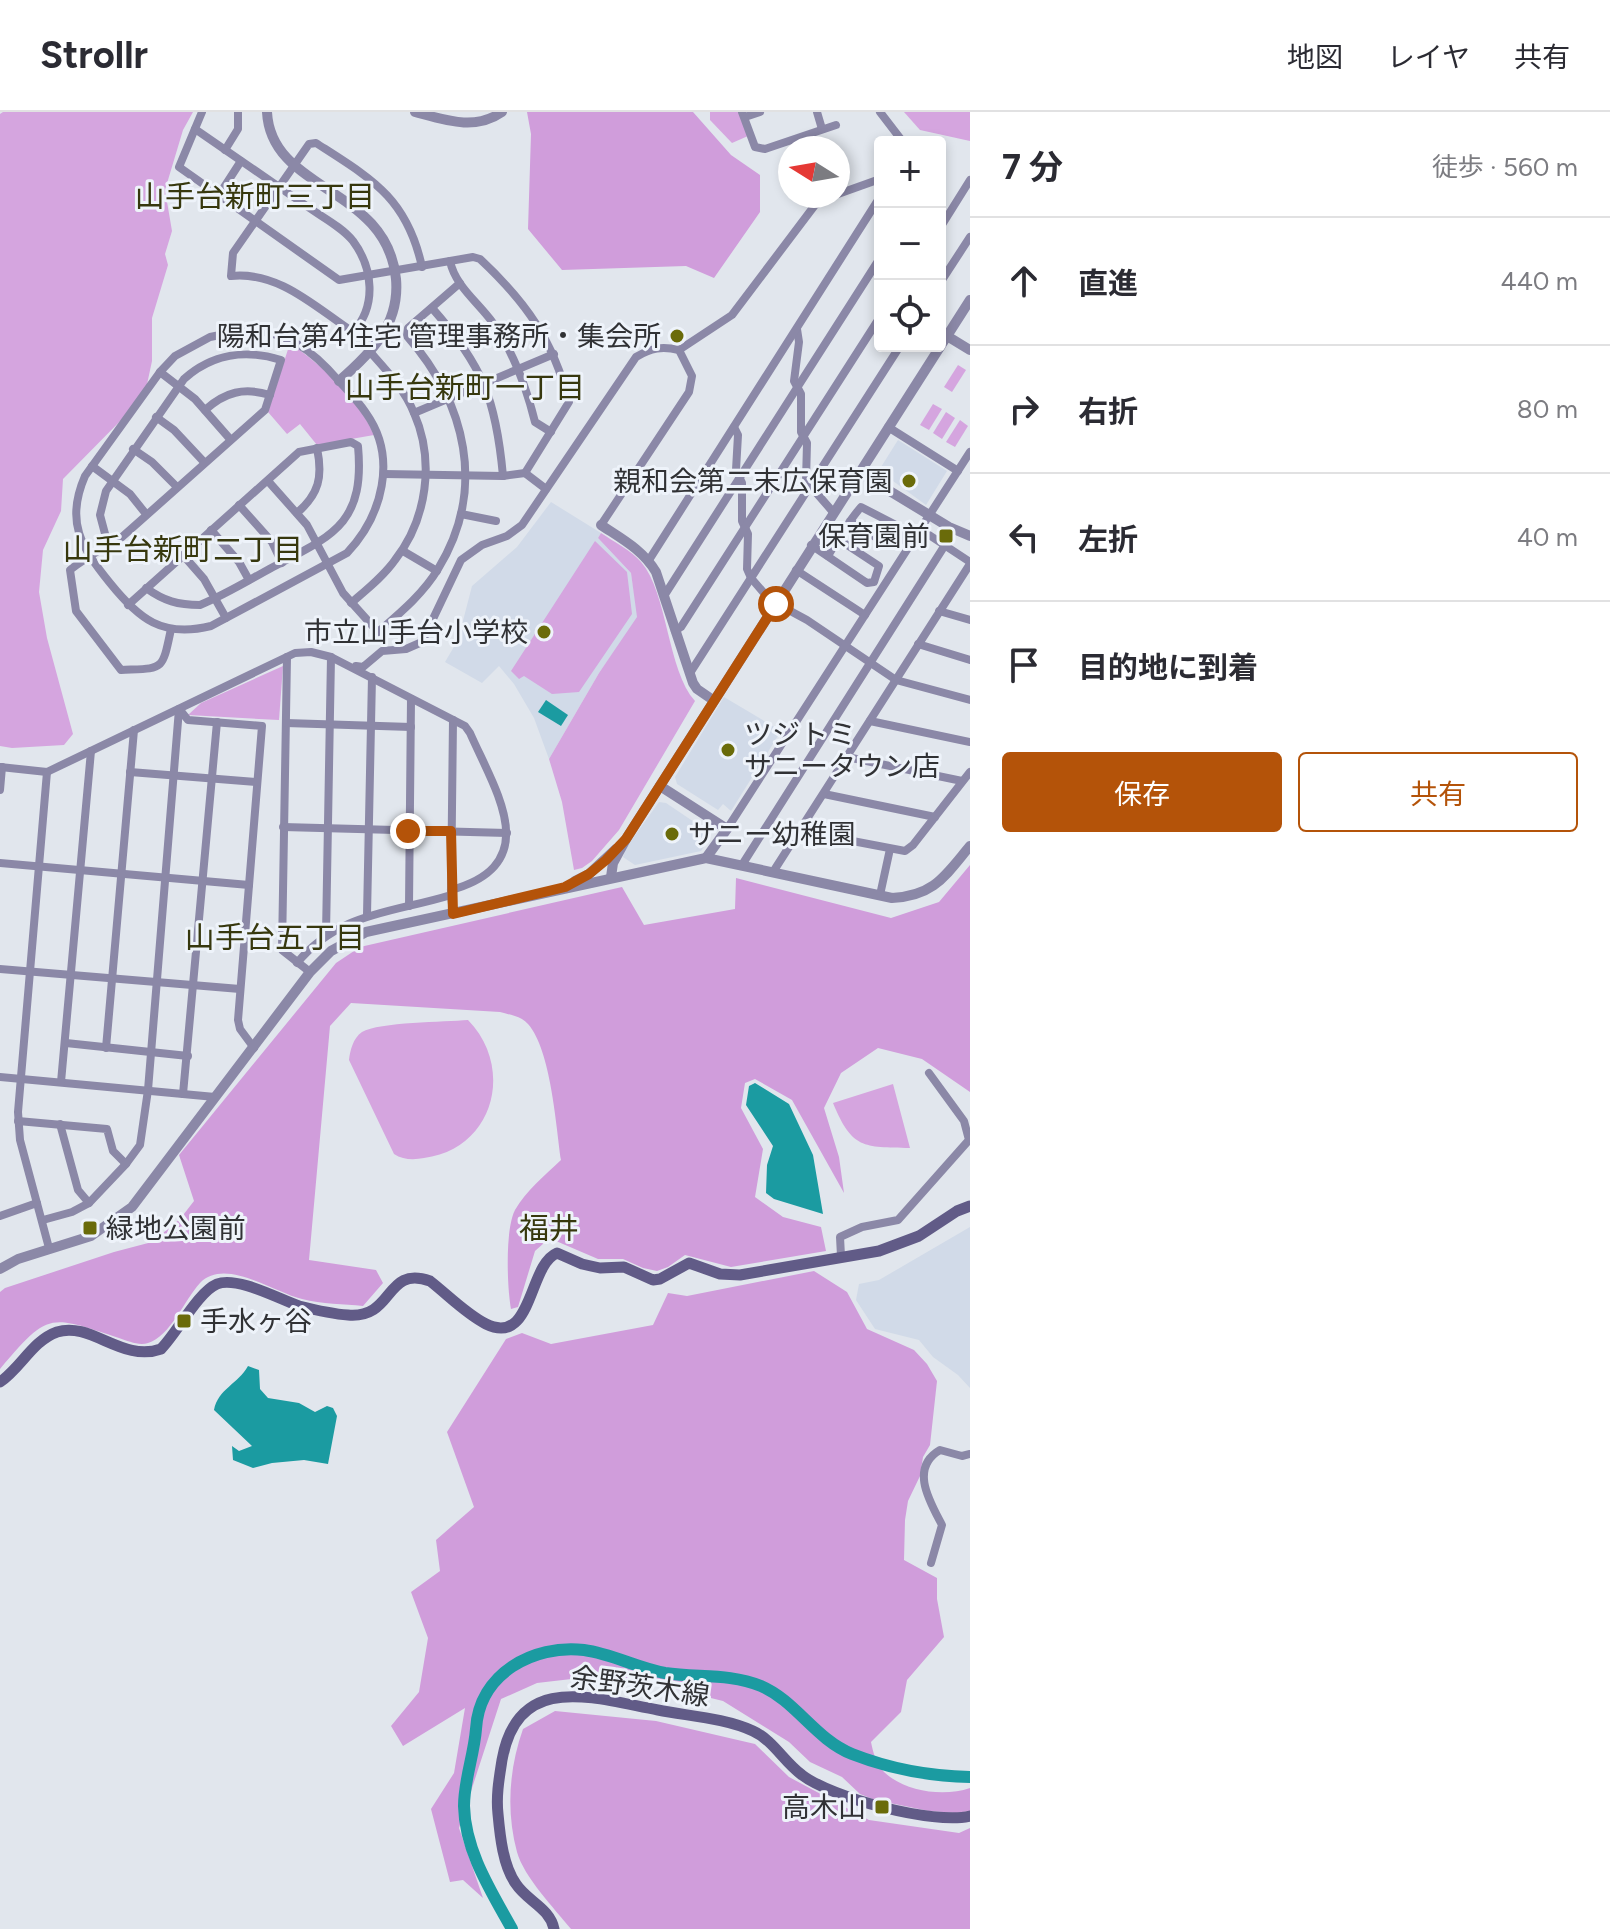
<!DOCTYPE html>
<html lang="ja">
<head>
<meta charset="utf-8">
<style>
	body { margin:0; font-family:Figtree,"Noto Sans JP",sans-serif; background:#f7f7f7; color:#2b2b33 }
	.controls { position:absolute; right:24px; top:24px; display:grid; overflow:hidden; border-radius:8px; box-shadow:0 4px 12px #0003 }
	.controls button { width:72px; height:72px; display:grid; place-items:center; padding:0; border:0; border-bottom:2px solid #e1e1e2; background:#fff; color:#2b2b33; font:40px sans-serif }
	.compass { position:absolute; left:778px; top:24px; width:72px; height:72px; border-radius:50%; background:#fff; box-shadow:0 4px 12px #0003; rotate:281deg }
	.stop { position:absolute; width:24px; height:24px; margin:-18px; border:6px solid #b45309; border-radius:50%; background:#fff }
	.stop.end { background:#b45309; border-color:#fff; box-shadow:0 2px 8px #0008 }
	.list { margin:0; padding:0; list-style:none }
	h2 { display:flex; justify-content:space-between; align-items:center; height:104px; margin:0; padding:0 32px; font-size:34px }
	h2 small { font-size:26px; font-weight:400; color:#7c7c81 }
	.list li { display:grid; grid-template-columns:52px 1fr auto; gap:24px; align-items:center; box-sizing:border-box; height:128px; padding:0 32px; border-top:2px solid #e1e1e2 }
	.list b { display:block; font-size:30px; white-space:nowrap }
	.list em { font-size:26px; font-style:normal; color:#7c7c81 }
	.actions { display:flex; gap:16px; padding:24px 32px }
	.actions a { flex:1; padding:18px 0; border:2px solid #b45309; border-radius:8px; text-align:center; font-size:28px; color:#b45309 }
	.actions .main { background:#b45309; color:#fff }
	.icon { flex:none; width:44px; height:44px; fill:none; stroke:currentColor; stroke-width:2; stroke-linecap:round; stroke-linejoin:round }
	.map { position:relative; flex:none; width:970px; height:1817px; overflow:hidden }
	header { display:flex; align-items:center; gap:48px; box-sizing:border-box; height:112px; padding:0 40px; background:#fff; border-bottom:2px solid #e1e1e2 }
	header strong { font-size:38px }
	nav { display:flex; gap:44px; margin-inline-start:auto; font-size:28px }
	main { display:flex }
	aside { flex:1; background:#fff }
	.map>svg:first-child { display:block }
</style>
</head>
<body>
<header>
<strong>Strollr</strong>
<nav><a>地図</a><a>レイヤ</a><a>共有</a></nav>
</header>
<main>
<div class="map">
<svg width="970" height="1817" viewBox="0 0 970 1817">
	<rect width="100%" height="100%" fill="#e1e6ed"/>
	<!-- built -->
	<g fill="#d1dae8">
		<polygon points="898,328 947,359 926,393 893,369 876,363"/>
		<polygon points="551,390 601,421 598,426 631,461 638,506 599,561 549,647 534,606 514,572 499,554 482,571 445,550 458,528 472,474 517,435"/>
		<polygon points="724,585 781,619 731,699 723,692 718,698 677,672 675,665"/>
		<polygon points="659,690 666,691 706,718 709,727 701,739 635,753 623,745 626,736"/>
		<polygon points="970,1115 970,1276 958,1263 933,1245 919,1228 875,1217 856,1188 859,1172 879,1168"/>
	</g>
	<!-- green -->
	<g fill="#d5a5df">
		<polygon points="3,0 193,0 183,18 165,78 172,119 165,142 168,153 152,206 152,249 146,277 133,296 63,367 61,399 43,438 39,480 47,526 73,622 64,633 12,636 0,634 0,2"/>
		<polygon points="710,0 739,0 748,24 732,31 710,8"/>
		<polygon points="904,0 970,0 970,29 920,18"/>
		<path d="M290 231C323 255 357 284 374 323L317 333 300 312 287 322 268 300Z"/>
		<polygon points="958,253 966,258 952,280 944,275"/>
		<polygon points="933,292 942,297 929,318 920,313"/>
		<polygon points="946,300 955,306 942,327 933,321"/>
		<polygon points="960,308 968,314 955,335 946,330"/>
		<path d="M601 421C614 430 631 438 641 450 668 481 667 558 695 589L619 718 592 749 582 756 574 758 562 690 549 647 599 561 637 505 631 461 598 426Z"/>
		<polygon points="595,429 627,460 632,502 579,580 552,582 524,564 519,567 511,559"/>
		<polygon points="283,554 279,608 188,603 201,591"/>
		<path d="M468 908C515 956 494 1037 424 1046 414 1048 403 1048 394 1042L349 948C350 939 353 926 362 920 379 910 445 910 468 908Z"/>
		<path d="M893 972 910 1036C863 1035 852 1037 833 991Z"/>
	</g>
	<!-- forest -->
	<g fill="#d09ddb">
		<polygon points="527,0 693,0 731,43 760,63 760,100 714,166 686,154 562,158 528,117 531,22"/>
		<path d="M970 753V980L922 947 878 936 841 961 824 996 839 1045 844 1081 792 988 755 967 745 971 741 996 763 1037 755 1085 783 1105 821 1115 826 1139 731 1155 685 1143 668 1155 657 1159 643 1156 623 1147H598L556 1129 544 1131 535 1139 518 1195 511 1197C507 1175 505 1117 515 1098 526 1079 545 1063 561 1048 556 1014 551 938 528 912 521 904 510 903 500 900L351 891 330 914 309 1148 376 1158 383 1171 363 1194C344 1192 322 1192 302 1187 273 1180 225 1145 200 1171 185 1187 170 1225 148 1231 139 1234 128 1229 119 1226 49 1203 49 1199 0 1257V1180L5 1176 114 1140 152 1130 180 1107 194 1089 179 1043 336 851 360 835 622 775 644 813 735 797 736 766 891 806 939 790Z"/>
		<path d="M814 1159 847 1180 867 1217 914 1238 927 1252 937 1269 930 1333 923 1345 920 1364 908 1389 905 1408 904 1448 937 1466V1487L944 1525 907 1568 901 1600 871 1630C873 1640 876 1652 884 1660 905 1680 944 1685 970 1676V1699L956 1701 929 1699 875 1688 860 1682 842 1665 810 1650 789 1630 723 1589 654 1572 580 1566 537 1571 501 1587 459 1716 483 1786 463 1768 450 1770 431 1697 454 1661 465 1596 403 1634 391 1614 419 1580 428 1526 411 1480 440 1459 436 1428 474 1395 447 1320 506 1227 522 1221 551 1232 653 1213 668 1181 687 1184Z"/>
		<path d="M555 1599 656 1609 755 1632 789 1665 869 1708 959 1721 970 1716V1817H571C554 1796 524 1765 517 1740 506 1699 509 1657 523 1617Z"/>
	</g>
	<!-- water -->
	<g fill="#1b9ba1">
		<polygon points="546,588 568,603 561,614 538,600"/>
		<polygon points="755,971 789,992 813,1043 823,1102 774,1087 766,1081 767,1053 773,1034 746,993 749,974"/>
		<path d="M248 1254 259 1258 260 1277 268 1286 299 1291 315 1300 327 1294 333 1296 337 1304 328 1352 304 1348 272 1351 253 1356 233 1348 232 1334 239 1339 252 1334 214 1298C218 1277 238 1272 248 1254Z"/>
	</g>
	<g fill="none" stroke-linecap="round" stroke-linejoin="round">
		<!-- river -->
		<path stroke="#1b9ba1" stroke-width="12" d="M512 1817C491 1779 465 1739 464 1694 464 1668 474 1643 476 1617 479 1562 533 1532 584 1538 613 1542 637 1556 665 1561 698 1566 729 1561 761 1574 796 1589 815 1627 852 1642 890 1657 929 1664 970 1665"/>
		<!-- minor -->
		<g stroke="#8b88a7" stroke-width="8">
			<path d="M202 0 179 55 339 168 473 145 480 147C526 190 553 228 569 290L525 361 503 364 384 362"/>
			<polyline points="742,0 755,35 765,37 836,13"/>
			<polyline points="817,0 822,17"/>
			<polyline points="880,0 903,30"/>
			<polyline points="745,5 760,0"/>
			<path d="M195 17C233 43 270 69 308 95 322 105 342 115 353 129 373 156 377 194 353 220 315 195 279 159 231 164L233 141 309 32 316 31C372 67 407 86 422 155"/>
			<polyline points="225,38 238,17 238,0"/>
			<polyline points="838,82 880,67"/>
			<polyline points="219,83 241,49"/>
			<polyline points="940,116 970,68"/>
			<path d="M450 149C455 174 479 191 493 211 514 241 526 274 535 310L551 320"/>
			<polyline points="940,171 970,125"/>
			<path d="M432 196C483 254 496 287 503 364"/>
			<polyline points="797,217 799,230 794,269 801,282 801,320 807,331 806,369 833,400"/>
			<path d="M245 218C287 219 312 238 338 268 348 279 358 289 366 301 398 346 382 404 347 441L211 514C162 526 139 507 110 471 81 435 65 410 85 364L160 260 175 244 210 225Z"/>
			<polyline points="679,238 732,203 815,93 834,84"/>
			<polyline points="160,260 195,287 230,327"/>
			<path d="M205 298C225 280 244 275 270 283"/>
			<polyline points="414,301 554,242"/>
			<polyline points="156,305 174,318 204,350"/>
			<polyline points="734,315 738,323 736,358 742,371 742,409 748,422 747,457 751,466 770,488 807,508 896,568 970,588"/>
			<polyline points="888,315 958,359"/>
			<polyline points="133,337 152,350 177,375"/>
			<polyline points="92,354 130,382 146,402"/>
			<polyline points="525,361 546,377"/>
			<path d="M268 369 307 413 343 481 378 520C400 501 423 482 438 457 487 377 466 291 407 224L408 216 460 171"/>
			<polyline points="239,393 272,430 282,451"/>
			<path d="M297 401C319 382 323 365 317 336"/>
			<polyline points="461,402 496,409"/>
			<polyline points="920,417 970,450"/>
			<polyline points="211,418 239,450 249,468"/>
			<path d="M108 433 100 403 106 379 184 267C212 242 246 237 281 248L265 298 122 425C104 436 87 444 70 458L76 499 121 558C164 556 162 560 171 517"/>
			<polyline points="811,433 867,471 874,470 879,454 838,427"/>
			<polyline points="403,439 437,459"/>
			<polyline points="183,443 204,467 226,506"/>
			<path d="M828 444C838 427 848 410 861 395L896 413 900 417 902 426 897 433 889 434 850 409"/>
			<polyline points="649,448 880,85"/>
			<polyline points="796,458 865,503"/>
			<polyline points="664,484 880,146"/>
			<path d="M351 491C366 478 383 465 395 448 427 407 435 349 414 301 405 278 387 259 371 241"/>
			<path d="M128 493 299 340 351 330 358 334C365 411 334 423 273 455 249 468 225 483 200 493 178 493 164 489 146 476"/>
			<polyline points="939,499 970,508"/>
			<polyline points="675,519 681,515 880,205"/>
			<polyline points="918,532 970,548"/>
			<polyline points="287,545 282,838 310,860"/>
			<path d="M356 554 363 555 382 539 406 537 422 530 461 448 482 433 507 424 522 413 636 245C651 236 662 234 679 238L692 264 689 280 601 413"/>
			<polyline points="690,561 900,234"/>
			<polyline points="180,598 188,608 262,614 238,908 240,917 254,936"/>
			<polyline points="453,608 451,783 453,802"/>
			<polyline points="870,609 970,630"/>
			<polyline points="286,611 411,615"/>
			<polyline points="847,645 962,669"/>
			<path d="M0 655 47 660 295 541 311 540 331 545 465 614 470 621C496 680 545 752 451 778"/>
			<polyline points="47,660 18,1000 20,1028 49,1136"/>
			<polyline points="130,660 257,670"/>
			<polyline points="0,678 2,655"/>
			<polyline points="824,682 935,705"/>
			<polyline points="283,715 507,721"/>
			<polyline points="727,717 970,340"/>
			<polyline points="800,719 905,739 913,733 970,660"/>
			<polyline points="0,751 249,773"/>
			<polyline points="742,753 945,433"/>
			<polyline points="773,760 970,452"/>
			<polyline points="880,783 890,737"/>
			<polyline points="409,794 411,587"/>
			<polyline points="367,803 372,565"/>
			<polyline points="326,822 331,545"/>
			<path d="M297 851C339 800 393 801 451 783"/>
			<polyline points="0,857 240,877"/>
			<polyline points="66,931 188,944"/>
			<polyline points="106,936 134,618"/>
			<polyline points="0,965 215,985"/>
			<polyline points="61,970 91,639"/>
			<polyline points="183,982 217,610"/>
			<polyline points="18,1009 107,1017 113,1039 126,1052"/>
			<polyline points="60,1012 78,1078 89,1091"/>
			<polyline points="0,1104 37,1091"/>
			<polyline points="43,1108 72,1100 89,1091 126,1052 140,1033 148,978 179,597"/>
			<polyline points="841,1144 840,1125 862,1115 898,1108 969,1028 964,1009 929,961"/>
			<path d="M931 1451 942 1413C930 1390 909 1356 940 1338L962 1344 970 1342"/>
		</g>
		<!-- tertiary -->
		<g stroke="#8b88a7" stroke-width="10">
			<path d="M267 0C271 80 387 74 396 167 400 213 371 241 339 269"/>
			<path d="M415 0C445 8 475 19 502 0"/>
			<polyline points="947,224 970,238"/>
			<polyline points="860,361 949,415 970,424"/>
			<path d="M601 413C622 427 643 438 656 460L693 571 697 577 713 588"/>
			<polyline points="660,674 727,717 706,746"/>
			<polyline points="611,765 613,751 626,727 970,188"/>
			<polyline points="575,769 589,762 616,737"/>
			<path d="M0 1157 18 1147 91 1124 132 1095 310 860 331 839 366 820 706 746 892 786C934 784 945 764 970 734"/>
		</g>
		<!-- secondary -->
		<g stroke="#615b87" stroke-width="11">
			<path d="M0 1270C21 1256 32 1229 57 1220 91 1209 122 1251 161 1237 177 1221 198 1180 217 1172 237 1164 279 1187 299 1194 315 1198 332 1202 348 1203 395 1207 384 1153 430 1169 448 1183 466 1202 486 1212 533 1235 528 1153 557 1141L582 1152 600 1156 624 1155 653 1168 660 1167 689 1151 720 1162 740 1163 879 1139 919 1124 957 1099 970 1094"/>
			<path d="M554 1817C550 1796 527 1789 516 1772 503 1754 500 1724 498 1702 496 1684 499 1667 502 1648 518 1559 593 1586 658 1598 688 1604 725 1606 753 1619 773 1628 784 1650 802 1663 832 1686 934 1713 970 1704"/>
		</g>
	</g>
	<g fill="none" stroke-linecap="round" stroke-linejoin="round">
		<!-- route -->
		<polyline stroke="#b45309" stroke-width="10" points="408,719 451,719 453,802 565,775 589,762 606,748 626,727 776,492"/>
	</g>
	<!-- markers -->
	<g fill="#6a6b0a" stroke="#eef3fa" stroke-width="3">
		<circle cx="677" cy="224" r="8"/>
		<circle cx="909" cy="369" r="8"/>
		<rect x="938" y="416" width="16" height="16" rx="4"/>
		<circle cx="544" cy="520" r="8"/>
		<circle cx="728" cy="638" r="8"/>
		<circle cx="672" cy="722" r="8"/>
		<rect x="82" y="1108" width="16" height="16" rx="4"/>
		<rect x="176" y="1201" width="16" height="16" rx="4"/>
		<rect x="874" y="1687" width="16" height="16" rx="4"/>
	</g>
	<g text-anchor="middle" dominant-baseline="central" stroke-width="6" stroke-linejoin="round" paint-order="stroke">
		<!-- poi labels -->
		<g font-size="28" fill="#313235" stroke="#eef3fa" text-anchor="end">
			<text x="661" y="224">陽和台第4住宅 管理事務所・集会所</text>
			<text x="893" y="369">親和会第二末広保育園</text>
			<text x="930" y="424">保育園前</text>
			<text x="528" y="520">市立山手台小学校</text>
			<text x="744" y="622" text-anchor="start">ツジトミ<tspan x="744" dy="32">サニータウン店</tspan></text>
			<text x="688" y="722" text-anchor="start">サニー幼稚園</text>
			<text x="106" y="1116" text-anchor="start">緑地公園前</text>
			<text x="200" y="1209" text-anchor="start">手水ヶ谷</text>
			<text x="866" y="1695">高木山</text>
		</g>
		<!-- street labels -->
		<g font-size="28" fill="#313235" stroke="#eef3fa">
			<text transform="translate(640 1574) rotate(8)">余野茨木線</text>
		</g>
		<!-- neighbourhood labels -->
		<g font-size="30" fill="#37380e" stroke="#eef3fa">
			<text x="255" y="84">山手台新町三丁目</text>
			<text x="465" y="275">山手台新町一丁目</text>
			<text x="183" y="437">山手台新町二丁目</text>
			<text x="275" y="825">山手台五丁目</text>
			<text x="549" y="1116">福井</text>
		</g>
	</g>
</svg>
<div class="controls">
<button>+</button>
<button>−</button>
<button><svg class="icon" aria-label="locate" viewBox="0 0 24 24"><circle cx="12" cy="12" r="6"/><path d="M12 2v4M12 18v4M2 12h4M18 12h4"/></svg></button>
</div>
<svg class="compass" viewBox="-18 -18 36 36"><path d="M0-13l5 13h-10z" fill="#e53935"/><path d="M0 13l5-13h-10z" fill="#7c7c81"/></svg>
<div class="stop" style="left:776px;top:492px"></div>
<div class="stop end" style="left:408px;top:719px"></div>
</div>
<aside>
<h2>7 分<small>徒歩 · 560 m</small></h2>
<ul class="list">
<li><svg class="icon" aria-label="ahead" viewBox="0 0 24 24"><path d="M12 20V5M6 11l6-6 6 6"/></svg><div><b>直進</b></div><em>440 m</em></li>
<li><svg class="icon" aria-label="right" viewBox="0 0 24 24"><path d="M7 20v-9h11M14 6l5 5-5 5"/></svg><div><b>右折</b></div><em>80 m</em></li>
<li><svg class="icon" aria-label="left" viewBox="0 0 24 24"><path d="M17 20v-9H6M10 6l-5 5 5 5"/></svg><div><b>左折</b></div><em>40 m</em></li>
<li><svg class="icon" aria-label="arrive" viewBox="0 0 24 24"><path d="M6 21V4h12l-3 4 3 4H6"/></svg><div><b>目的地に到着</b></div></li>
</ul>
<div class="actions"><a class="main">保存</a><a>共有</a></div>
</aside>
</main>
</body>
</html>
